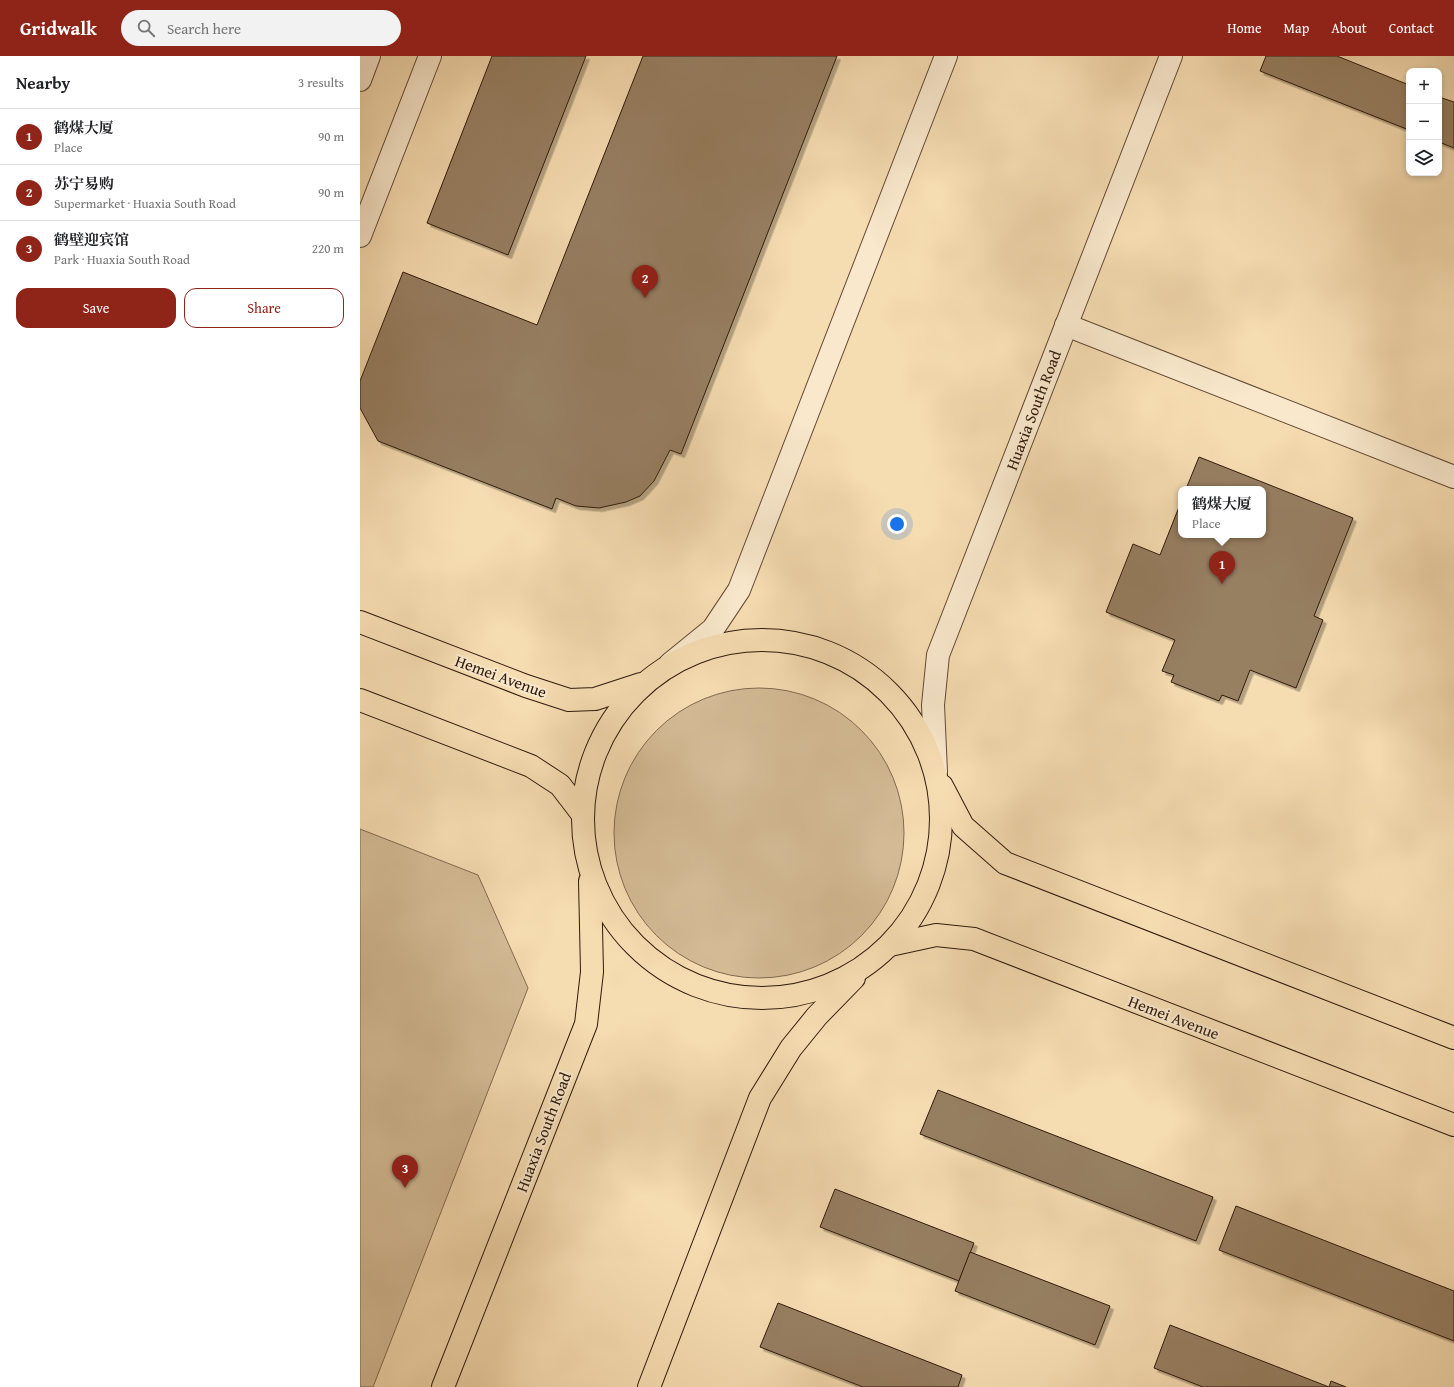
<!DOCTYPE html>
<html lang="en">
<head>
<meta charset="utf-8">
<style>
	body { margin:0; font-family:"Gentium Book Plus","Noto Serif SC",serif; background:#f2f2f2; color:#202124 }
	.controls { position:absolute; right:12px; top:12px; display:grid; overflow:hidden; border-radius:8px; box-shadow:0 2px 6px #0003 }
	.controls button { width:36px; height:36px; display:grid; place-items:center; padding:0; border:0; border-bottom:1px solid #e0e0e0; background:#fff; color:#202124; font:20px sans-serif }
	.you { position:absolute; left:537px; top:468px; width:14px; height:14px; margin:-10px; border:3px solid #fff; border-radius:50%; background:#1a73e8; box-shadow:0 0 0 6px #1a73e833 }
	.badge { display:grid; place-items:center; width:26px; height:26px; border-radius:50%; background:#8f2418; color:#fff; font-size:13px; font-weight:700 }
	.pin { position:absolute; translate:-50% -33px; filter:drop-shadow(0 1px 2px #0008) }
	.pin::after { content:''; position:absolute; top:21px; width:14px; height:12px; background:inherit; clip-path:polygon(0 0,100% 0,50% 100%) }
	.popup { position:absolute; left:818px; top:430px; width:88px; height:52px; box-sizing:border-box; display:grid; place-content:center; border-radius:8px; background:#fff; filter:drop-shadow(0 1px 3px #0005); font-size:13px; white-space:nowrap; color:#757577 }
	.popup b { font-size:15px; color:#202124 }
	.popup::after { content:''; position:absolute; left:50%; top:100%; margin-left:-8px; border:8px solid transparent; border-top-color:#fff }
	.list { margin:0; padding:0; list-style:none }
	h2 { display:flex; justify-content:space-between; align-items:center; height:52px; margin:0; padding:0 16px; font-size:17px }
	h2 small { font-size:13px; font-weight:400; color:#757577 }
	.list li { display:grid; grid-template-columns:26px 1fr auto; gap:12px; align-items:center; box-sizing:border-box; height:56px; padding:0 16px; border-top:1px solid #e0e0e0 }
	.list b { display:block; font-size:15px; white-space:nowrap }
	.list p { margin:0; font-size:13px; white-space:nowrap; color:#757577 }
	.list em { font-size:13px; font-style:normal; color:#757577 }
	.actions { display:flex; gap:8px; padding:12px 16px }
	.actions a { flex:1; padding:9px 0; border:1px solid #8f2418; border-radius:12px; text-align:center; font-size:14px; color:#8f2418 }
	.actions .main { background:#8f2418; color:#fff }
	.icon { flex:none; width:22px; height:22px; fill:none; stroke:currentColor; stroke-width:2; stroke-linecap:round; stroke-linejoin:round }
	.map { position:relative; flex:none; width:1094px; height:1331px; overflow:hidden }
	header { display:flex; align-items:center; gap:24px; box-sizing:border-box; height:56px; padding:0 20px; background:#8f2418; color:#fff }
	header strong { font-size:19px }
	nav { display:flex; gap:22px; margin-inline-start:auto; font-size:14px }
	.search { width:280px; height:36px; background:#f2f2f2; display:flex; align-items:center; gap:10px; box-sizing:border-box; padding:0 14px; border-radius:22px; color:#757577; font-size:15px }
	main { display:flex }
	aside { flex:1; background:#fff }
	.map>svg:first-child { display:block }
</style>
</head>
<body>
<header>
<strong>Gridwalk</strong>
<div class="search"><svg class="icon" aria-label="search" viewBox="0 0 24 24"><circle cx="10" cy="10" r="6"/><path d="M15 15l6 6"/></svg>Search here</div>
<nav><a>Home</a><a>Map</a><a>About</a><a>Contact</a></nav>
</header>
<main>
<aside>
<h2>Nearby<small>3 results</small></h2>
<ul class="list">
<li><span class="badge">1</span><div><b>鹤煤大厦</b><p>Place</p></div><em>90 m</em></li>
<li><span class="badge">2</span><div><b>苏宁易购</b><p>Supermarket · Huaxia South Road</p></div><em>90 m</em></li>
<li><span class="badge">3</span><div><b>鹤壁迎宾馆</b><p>Park · Huaxia South Road</p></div><em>220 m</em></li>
</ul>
<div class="actions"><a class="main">Save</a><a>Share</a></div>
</aside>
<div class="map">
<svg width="1094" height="1331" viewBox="0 0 1094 1331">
	<defs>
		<filter id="shadow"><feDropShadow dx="3.5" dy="3.5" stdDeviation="0" flood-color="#0004"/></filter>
	</defs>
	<rect width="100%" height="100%" fill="#f6dcb1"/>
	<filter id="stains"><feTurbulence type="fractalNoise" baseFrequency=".005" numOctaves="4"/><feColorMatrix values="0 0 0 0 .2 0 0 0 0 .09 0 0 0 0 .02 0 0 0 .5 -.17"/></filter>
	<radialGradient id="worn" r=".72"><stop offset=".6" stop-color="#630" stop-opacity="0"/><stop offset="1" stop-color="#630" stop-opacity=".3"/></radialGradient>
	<!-- green -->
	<g fill="#d4bb95" stroke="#826a50">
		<circle cx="399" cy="777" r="145"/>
		<polygon points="0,773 118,819 168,932 13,1331 0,1331"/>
	</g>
	<!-- building -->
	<g fill="#977f62" stroke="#301a0c" filter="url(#shadow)">
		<polygon points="132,0 226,0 148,199 67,167"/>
		<polygon points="283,0 477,0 321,398 310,394 294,425 280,440 266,446 239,452 216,450 196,442 192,453 18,385 0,352 0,325 43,216 177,269"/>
		<polygon points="906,0 977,0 1049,29 1049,74 900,15"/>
		<polygon points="1079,41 1094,46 1094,92 1079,86"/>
		<polygon points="839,401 993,462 954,560 963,564 936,632 890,614 878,645 862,639 859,645 811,626 814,619 802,615 815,584 746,556 773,488 800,499 821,446 821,479 903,479 903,433 826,433"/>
		<polygon points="578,1034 853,1141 836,1185 560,1078"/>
		<polygon points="475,1133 614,1187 599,1225 460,1171"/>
		<polygon points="876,1150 1094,1235 1094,1285 859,1194"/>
		<polygon points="610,1196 750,1250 735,1289 595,1235"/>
		<polygon points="418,1247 602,1319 598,1331 503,1331 400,1291"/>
		<polygon points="810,1269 969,1331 843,1331 794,1312"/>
		<polygon points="971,1325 986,1331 969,1331"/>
	</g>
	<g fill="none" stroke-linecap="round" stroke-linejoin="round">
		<!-- minor casing -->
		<g stroke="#624a35" stroke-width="24">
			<g id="minor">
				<polyline points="0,24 9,0"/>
				<polyline points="0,180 70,0"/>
				<polyline points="706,269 1094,421"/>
				<polyline points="310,608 353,573 379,534 586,0"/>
				<polyline points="576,716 573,649 578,599 811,0"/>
			</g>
		</g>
		<!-- major casing -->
		<g stroke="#301a0c" stroke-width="24">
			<g id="major">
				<polyline points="0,566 166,630 209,644 235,643 281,628"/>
				<circle cx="402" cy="763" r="179"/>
				<polyline points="0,644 171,710 200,729 223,759"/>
				<polyline points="582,730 603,770 645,807 1094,982"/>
				<polyline points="530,889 576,879 614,883 1094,1069"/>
				<polyline points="83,1331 226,968 232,916 230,825"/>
				<polyline points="289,1331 400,1042 431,992 457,960 494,922"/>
			</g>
		</g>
		<!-- minor -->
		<use href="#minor" stroke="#f9e8cc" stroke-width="22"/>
		<!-- major -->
		<use href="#major" stroke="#f6dcb1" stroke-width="22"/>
	</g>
	<g text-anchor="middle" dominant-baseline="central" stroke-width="4" stroke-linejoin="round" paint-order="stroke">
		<!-- street labels -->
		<g font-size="16" fill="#301a0c" stroke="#f9e8cc">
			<text transform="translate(673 354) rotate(-69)">Huaxia South Road</text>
			<text transform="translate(141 620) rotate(20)">Hemei Avenue</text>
			<text transform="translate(814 961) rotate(21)">Hemei Avenue</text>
			<text transform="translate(183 1076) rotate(-69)">Huaxia South Road</text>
		</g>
	</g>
	<rect width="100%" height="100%" filter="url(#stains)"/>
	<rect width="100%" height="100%" fill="url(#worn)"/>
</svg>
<div class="controls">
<button>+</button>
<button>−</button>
<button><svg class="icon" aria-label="layers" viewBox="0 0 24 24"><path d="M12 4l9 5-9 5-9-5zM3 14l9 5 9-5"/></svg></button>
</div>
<div class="you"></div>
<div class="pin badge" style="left:862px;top:528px">1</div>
<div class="popup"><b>鹤煤大厦</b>Place</div>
<div class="pin badge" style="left:285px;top:242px">2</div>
<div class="pin badge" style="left:45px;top:1132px">3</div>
</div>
</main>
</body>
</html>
